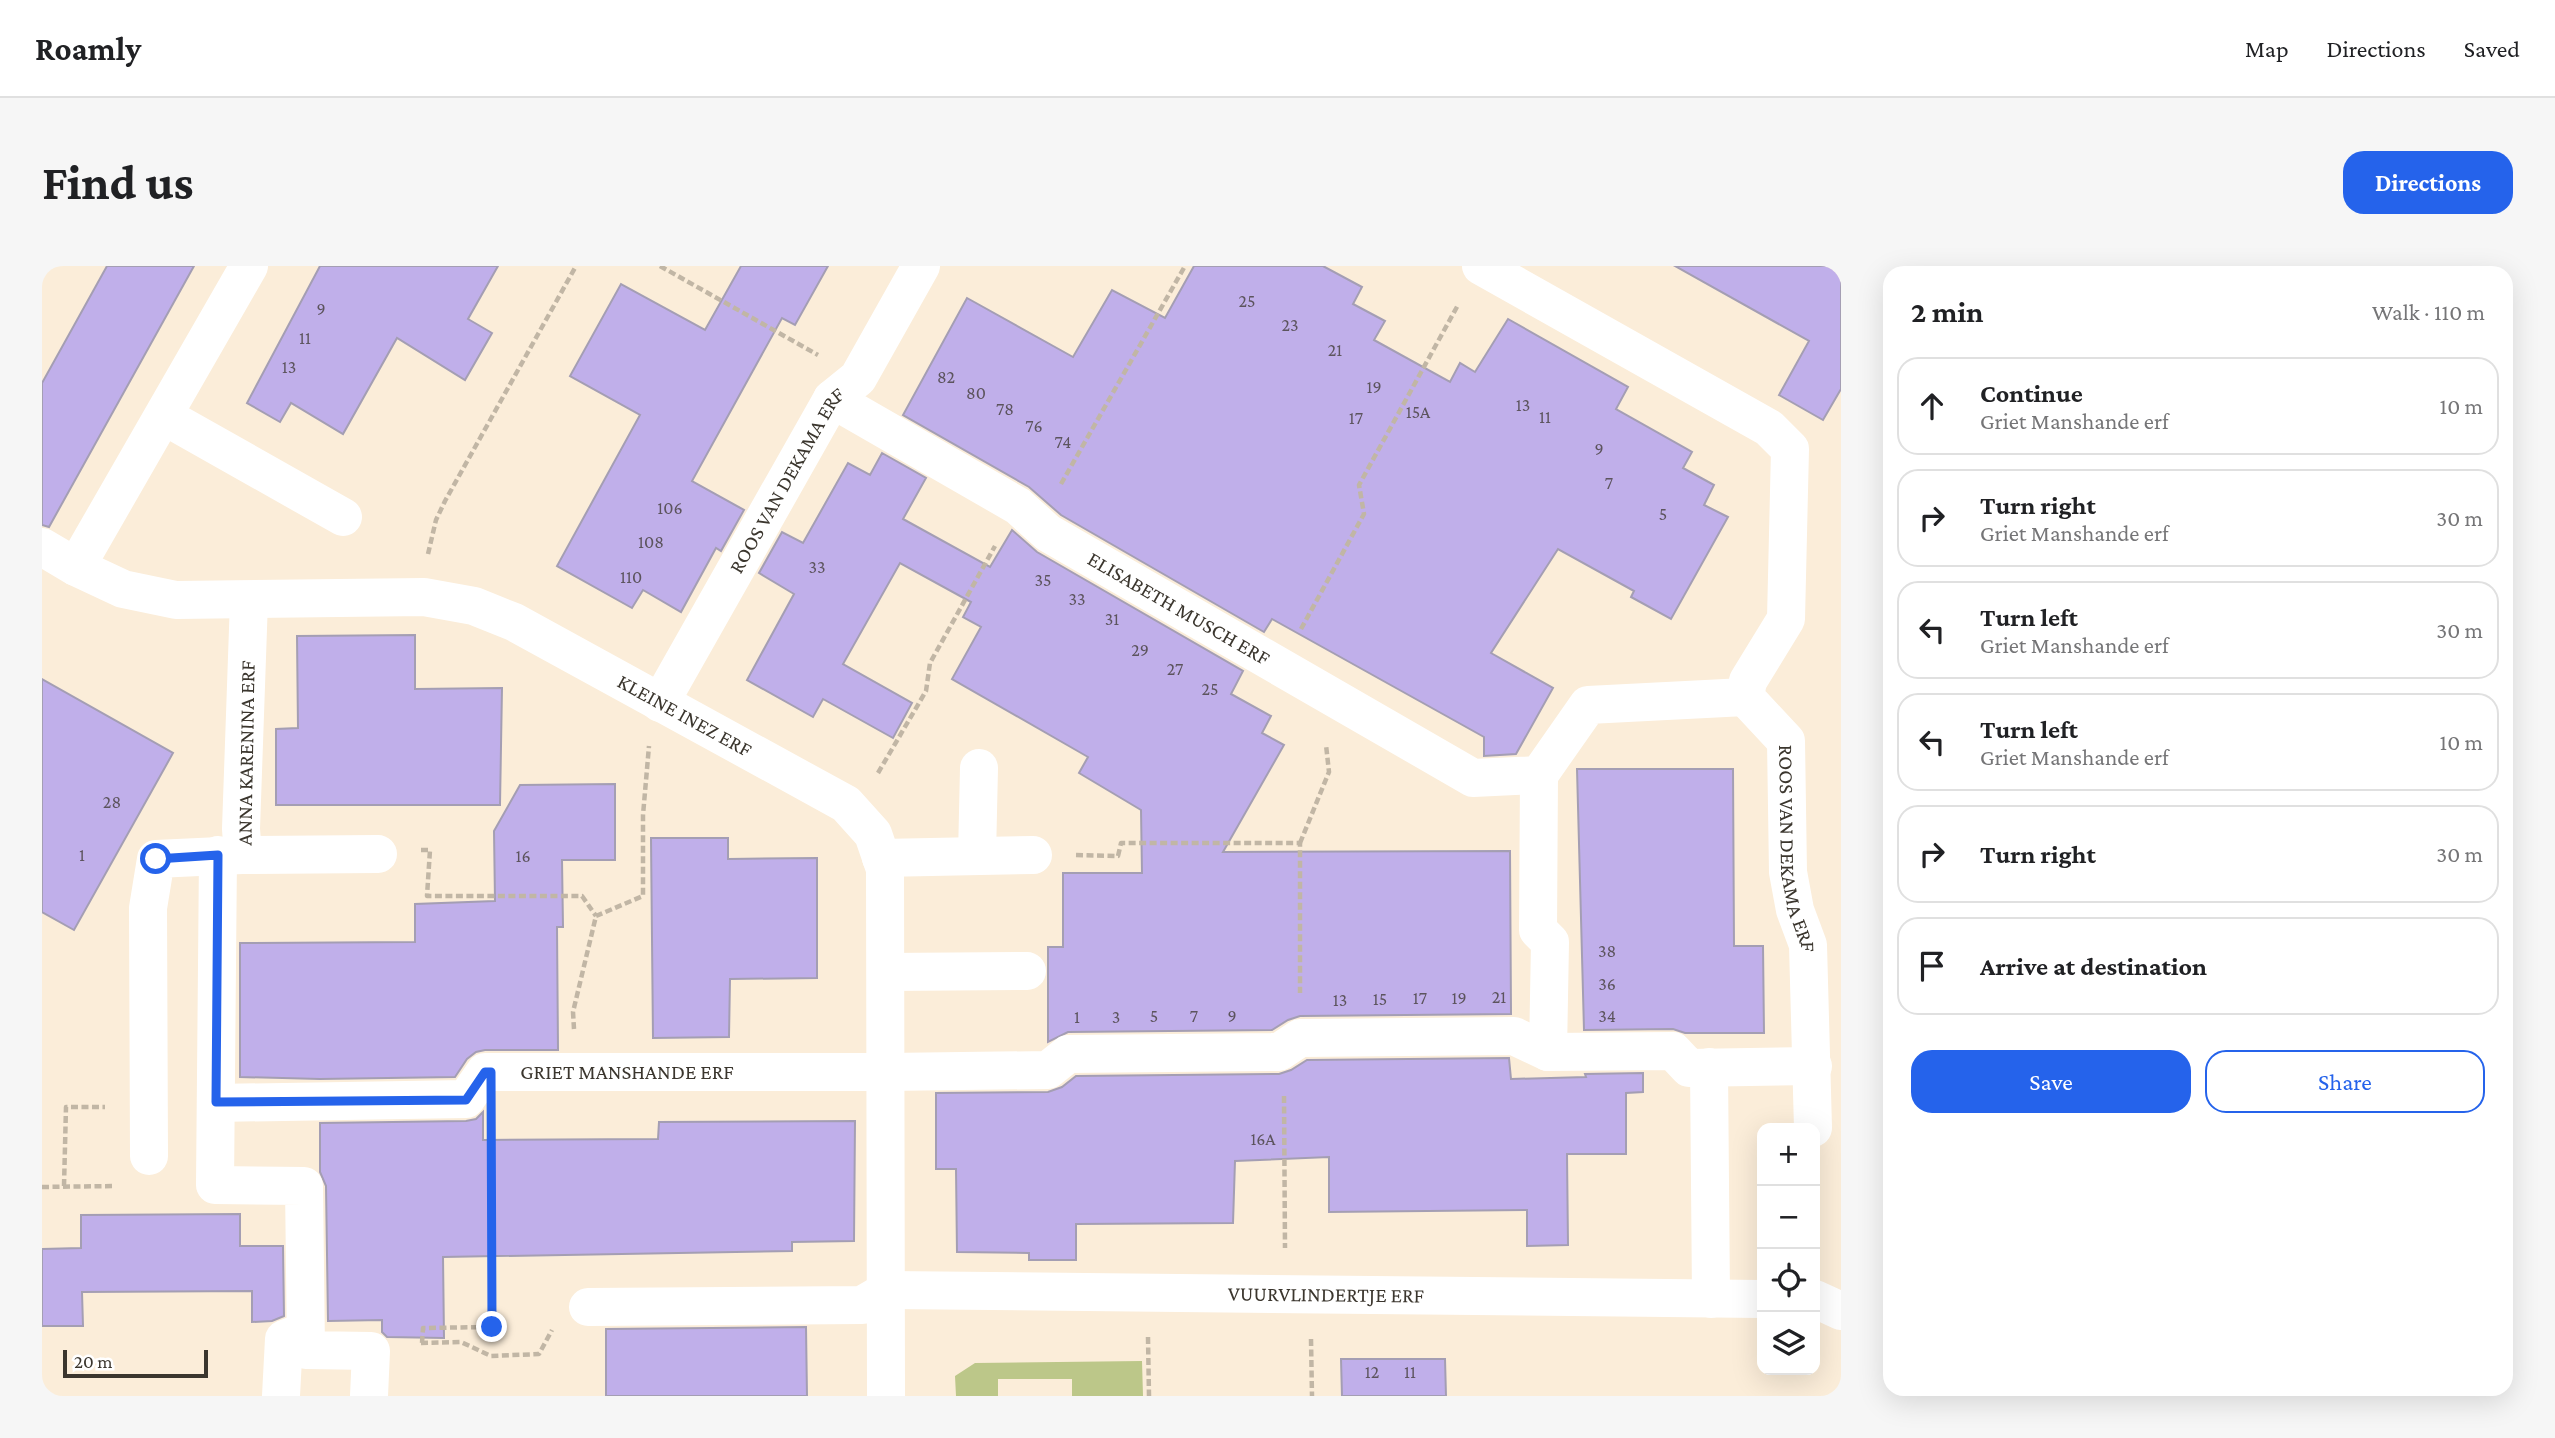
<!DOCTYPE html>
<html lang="en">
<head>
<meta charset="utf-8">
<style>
	body { margin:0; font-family:"Crimson Pro",serif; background:#f6f6f6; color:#202124 }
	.controls { position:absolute; right:21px; bottom:21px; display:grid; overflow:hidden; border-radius:14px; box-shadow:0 7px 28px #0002 }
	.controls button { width:63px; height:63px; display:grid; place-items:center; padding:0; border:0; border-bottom:2px solid #e0e0e0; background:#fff; color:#202124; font:35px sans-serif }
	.scale { position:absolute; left:21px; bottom:18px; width:145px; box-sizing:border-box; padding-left:7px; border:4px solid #3b362e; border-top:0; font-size:19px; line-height:24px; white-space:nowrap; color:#3b362e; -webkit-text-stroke:5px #fff; paint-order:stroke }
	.stop { position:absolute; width:21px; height:21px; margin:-16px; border:5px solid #2563eb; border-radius:50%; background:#fff }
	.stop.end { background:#2563eb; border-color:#fff; box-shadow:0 2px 7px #0008 }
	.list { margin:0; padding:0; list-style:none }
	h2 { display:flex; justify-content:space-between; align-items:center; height:91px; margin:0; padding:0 28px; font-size:30px }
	h2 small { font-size:23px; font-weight:400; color:#757577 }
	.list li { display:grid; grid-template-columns:46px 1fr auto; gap:21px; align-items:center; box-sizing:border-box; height:98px; margin:0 14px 14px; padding:0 14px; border:2px solid #e0e0e0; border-radius:21px }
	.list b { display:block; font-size:26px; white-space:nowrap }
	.list p { margin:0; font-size:23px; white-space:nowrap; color:#757577 }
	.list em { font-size:23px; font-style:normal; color:#757577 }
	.actions { display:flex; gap:14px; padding:21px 28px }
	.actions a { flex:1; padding:16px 0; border:2px solid #2563eb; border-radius:21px; text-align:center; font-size:24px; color:#2563eb }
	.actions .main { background:#2563eb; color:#fff }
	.icon { flex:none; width:38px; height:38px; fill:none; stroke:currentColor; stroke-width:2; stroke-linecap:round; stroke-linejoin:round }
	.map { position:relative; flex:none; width:1799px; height:1130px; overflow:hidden; border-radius:21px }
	header { display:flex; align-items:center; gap:42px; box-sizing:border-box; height:98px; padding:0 35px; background:#fff; border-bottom:2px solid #e0e0e0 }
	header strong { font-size:33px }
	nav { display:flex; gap:38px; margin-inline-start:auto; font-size:24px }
	.intro { display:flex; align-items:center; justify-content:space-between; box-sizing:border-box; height:168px; padding:0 42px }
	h1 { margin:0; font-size:49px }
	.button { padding:18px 32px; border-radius:21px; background:#2563eb; color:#fff; font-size:24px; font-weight:700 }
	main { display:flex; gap:42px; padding:0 42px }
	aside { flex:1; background:#fff; border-radius:21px; box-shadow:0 7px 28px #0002 }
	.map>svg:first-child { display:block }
</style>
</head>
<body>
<header>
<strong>Roamly</strong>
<nav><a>Map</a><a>Directions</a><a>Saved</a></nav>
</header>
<div class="intro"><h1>Find us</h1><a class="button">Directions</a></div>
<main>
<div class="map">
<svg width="1799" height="1130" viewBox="0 0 1799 1130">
	<rect width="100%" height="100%" fill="#fbedd9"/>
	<!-- green -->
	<polygon fill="#bcc789" points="1100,1095 1101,1130 1030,1130 1030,1113 956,1113 956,1130 914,1130 913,1110 933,1097"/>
	<!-- building -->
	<g fill="#c0afea" stroke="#a49eb3" stroke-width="2">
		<polygon points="65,0 152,0 7,261 0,259 0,117"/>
		<polygon points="278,0 456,0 426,53 450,67 423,114 355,72 301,168 249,137 238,156 205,137"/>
		<polygon points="699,0 786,0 753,59 740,52 650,215 702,244 679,285 674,282 639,346 601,324 590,342 515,300 598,149 528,110 579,18 663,64"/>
		<polygon points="1152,0 1281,0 1320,21 1311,38 1343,55 1332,74 1408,116 1418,97 1433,106 1466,53 1586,121 1574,143 1650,186 1641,202 1672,219 1662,239 1686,251 1629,353 1589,331 1592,325 1516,283 1449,387 1511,422 1474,488 1442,490 1442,471 1230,353 1222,366 1019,249 987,221 861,149 925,32 1031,91 1070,24 1123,52"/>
		<polygon points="1633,0 1799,0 1799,123 1781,154 1737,129 1767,75"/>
		<polygon points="840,187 884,212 861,253 948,301 970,264 995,286 1201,405 1189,428 1229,450 1220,467 1242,479 1181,586 1468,585 1469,748 1258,750 1246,754 1230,764 1026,766 1006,776 1006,681 1021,681 1021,607 1100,607 1099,544 1037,507 1046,491 910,413 939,361 921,351 929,336 858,297 801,398 870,437 851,472 781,433 771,451 705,414 752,328 717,307 740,266 761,277 806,197 828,209"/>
		<polygon points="373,369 373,423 460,422 458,539 234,539 234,463 256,462 255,370"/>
		<polygon points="0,413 131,487 32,664 0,646"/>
		<polygon points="1535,503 1691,503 1692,680 1721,680 1722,767 1643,767 1631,763 1542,764"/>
		<polygon points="573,518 573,594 520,594 521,661 515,661 516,784 443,784 434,786 425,793 413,811 278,813 198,811 198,677 373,676 373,638 453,635 452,565 478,519"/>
		<polygon points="609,572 686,572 686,593 775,592 775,712 688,713 687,771 611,772"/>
		<polygon points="1467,792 1469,813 1544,811 1543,808 1601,807 1601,826 1584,827 1584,888 1525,888 1526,979 1485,980 1485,944 1287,946 1287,891 1193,895 1191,957 1034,958 1034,994 987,994 987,987 915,986 914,903 894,903 894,827 1006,826 1020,821 1034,810 1237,808 1249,804 1265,794"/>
		<polygon points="441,846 441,874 616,873 617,856 813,855 812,975 750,976 750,985 401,991 402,1072 345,1071 340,1066 340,1054 286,1055 284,920 278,906 278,857 424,855 434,853"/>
		<polygon points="198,948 198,980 241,980 242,1050 230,1055 210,1056 210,1025 40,1026 41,1060 0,1060 0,983 39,982 39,949"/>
		<polygon points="764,1061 765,1130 564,1130 564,1063"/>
		<polygon points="1299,1093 1403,1093 1404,1130 1300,1130"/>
	</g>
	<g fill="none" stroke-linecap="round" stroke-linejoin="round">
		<!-- path -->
		<g stroke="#c1b6a5" stroke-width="4.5" stroke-dasharray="7 3.5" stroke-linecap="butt">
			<polyline points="618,0 776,89"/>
			<polyline points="1019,218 1143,0"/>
			<polyline points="386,288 394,254 403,235 534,0"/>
			<polyline points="1259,363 1322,248 1317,219 1416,39"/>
			<polyline points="836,507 884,425 888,397 953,280"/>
			<polyline points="1258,577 1287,506 1284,479"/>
			<polyline points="379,584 388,584 385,630 540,630 554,650"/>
			<polyline points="1034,589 1076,590 1079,577 1258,577 1258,727"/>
			<polyline points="532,763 531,746 554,650 601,630 601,549 607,480"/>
			<polyline points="1242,830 1243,982"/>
			<polyline points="22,920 24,841 63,841"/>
			<polyline points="0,921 73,920"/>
			<polyline points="1106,1071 1107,1130"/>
			<polyline points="1269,1073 1270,1130"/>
			<polyline points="379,1077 419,1076 449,1090 497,1088 510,1064"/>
			<polyline points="380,1077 381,1062 450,1061 449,870"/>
		</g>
		<!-- minor -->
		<g stroke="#fff" stroke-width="38">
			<path id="s1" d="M1439 0 1727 162 1748 183 1744 353 1706 415 1703 431 1744 475 1746 606 1753 644 1766 679 1771 862"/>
			<path id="s2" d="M790 133 976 240 1006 267 1431 512 1497 509 1546 439 1703 431"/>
			<polyline points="122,150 301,251"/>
			<path id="s3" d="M0 281 34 301 81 323 134 334 382 331 432 340 472 356 804 538 831 568 843 603 844 1130"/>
			<polyline points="34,301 207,0"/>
			<polyline points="207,334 199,563 201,589 336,588"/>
			<path id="s4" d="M618 437 790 133 816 112 879 0"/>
			<polyline points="1497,509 1496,664 1508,676 1506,786"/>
			<polyline points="176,589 173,919 262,920 264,1084 329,1085 327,1130"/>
			<polyline points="935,590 937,502"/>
			<polyline points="839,592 991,589"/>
			<polyline points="844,706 985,705"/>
			<polyline points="1667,801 1669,1033"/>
			<path id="s5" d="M174 837 424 833 443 806H845L1006 804 1026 788 1237 786 1258 772 1472 770 1506 786 1631 785 1647 802 1771 800"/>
			<polyline points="107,890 106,642 114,593 200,589"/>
			<path id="s6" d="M846 1024 1720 1033"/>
			<polyline points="1773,1033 1799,1045"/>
			<polyline points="546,1041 820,1039 846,1024"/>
			<polyline points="239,1130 242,1073 263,1065"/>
		</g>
	</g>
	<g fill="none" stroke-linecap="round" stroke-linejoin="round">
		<!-- route -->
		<polyline stroke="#2563eb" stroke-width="9" points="114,593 176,589 174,836 424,834 443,806 449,806 450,1061"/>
	</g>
	<g text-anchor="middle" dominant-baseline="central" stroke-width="5" stroke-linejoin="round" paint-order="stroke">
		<!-- number labels -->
		<g font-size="18" fill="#5c545d">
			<text x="1205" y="35">25</text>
			<text x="279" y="43">9</text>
			<text x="1248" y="59">23</text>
			<text x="263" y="72">11</text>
			<text x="1293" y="84">21</text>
			<text x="247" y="101">13</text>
			<text x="904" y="111">82</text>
			<text x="1332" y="121">19</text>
			<text x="934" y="127">80</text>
			<text x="1481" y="139">13</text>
			<text x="963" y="143">78</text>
			<text x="1376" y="146">15A</text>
			<text x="1503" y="151">11</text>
			<text x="1314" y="152">17</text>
			<text x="992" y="160">76</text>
			<text x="1021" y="176">74</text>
			<text x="1557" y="183">9</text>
			<text x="1567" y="217">7</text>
			<text x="628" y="242">106</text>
			<text x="1621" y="248">5</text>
			<text x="609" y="276">108</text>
			<text x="775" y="301">33</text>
			<text x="589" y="311">110</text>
			<text x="1001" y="314">35</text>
			<text x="1035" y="333">33</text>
			<text x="1070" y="353">31</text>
			<text x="1098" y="384">29</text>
			<text x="1133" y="403">27</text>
			<text x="1168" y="423">25</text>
			<text x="70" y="536">28</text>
			<text x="40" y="589">1</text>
			<text x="481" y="590">16</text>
			<text x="1565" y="685">38</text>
			<text x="1565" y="718">36</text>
			<text x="1457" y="731">21</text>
			<text x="1378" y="732">17</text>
			<text x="1417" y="732">19</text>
			<text x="1338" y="733">15</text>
			<text x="1298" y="734">13</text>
			<text x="1112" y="750">5</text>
			<text x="1152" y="750">7</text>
			<text x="1190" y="750">9</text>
			<text x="1565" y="750">34</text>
			<text x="1035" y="751">1</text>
			<text x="1074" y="751">3</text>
			<text x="1221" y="873">16A</text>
			<text x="1330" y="1106">12</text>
			<text x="1368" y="1106">11</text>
		</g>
		<!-- street labels -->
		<g font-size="21" fill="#3b362e" stroke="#fff">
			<text stroke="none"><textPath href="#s4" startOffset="256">ROOS VAN DEKAMA ERF</textPath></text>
			<text stroke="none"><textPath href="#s2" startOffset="406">ELISABETH MUSCH ERF</textPath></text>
			<text stroke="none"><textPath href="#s3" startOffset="682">KLEINE INEZ ERF</textPath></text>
			<text transform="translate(204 487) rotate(-89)">ANNA KARENINA ERF</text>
			<text stroke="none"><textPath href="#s1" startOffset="788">ROOS VAN DEKAMA ERF</textPath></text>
			<text stroke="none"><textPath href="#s5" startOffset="425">GRIET MANSHANDE ERF</textPath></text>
			<text stroke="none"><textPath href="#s6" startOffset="438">VUURVLINDERTJE ERF</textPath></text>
		</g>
	</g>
</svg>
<div class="controls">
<button>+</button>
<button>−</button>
<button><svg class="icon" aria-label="locate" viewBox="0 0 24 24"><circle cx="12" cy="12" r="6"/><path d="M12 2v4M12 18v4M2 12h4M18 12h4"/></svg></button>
<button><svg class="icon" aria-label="layers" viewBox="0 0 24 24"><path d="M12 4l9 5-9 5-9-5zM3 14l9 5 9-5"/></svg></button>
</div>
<div class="scale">20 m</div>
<div class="stop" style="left:114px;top:593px"></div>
<div class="stop end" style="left:450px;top:1061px"></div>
</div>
<aside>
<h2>2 min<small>Walk · 110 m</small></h2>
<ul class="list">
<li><svg class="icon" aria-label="ahead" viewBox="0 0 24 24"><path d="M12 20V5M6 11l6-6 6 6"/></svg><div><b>Continue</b><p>Griet Manshande erf</p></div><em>10 m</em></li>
<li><svg class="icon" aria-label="right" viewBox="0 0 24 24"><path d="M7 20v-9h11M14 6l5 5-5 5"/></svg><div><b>Turn right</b><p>Griet Manshande erf</p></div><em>30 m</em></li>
<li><svg class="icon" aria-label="left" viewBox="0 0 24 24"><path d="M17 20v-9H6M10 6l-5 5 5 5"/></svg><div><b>Turn left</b><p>Griet Manshande erf</p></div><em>30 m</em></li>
<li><svg class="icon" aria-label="left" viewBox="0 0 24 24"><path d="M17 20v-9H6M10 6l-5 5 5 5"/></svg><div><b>Turn left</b><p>Griet Manshande erf</p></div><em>10 m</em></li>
<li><svg class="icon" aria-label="right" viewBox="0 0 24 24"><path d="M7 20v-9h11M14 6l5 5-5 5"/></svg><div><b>Turn right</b></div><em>30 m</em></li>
<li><svg class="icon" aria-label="arrive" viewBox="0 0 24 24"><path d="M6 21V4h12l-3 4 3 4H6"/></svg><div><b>Arrive at destination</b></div></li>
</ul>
<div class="actions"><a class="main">Save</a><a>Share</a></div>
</aside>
</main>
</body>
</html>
